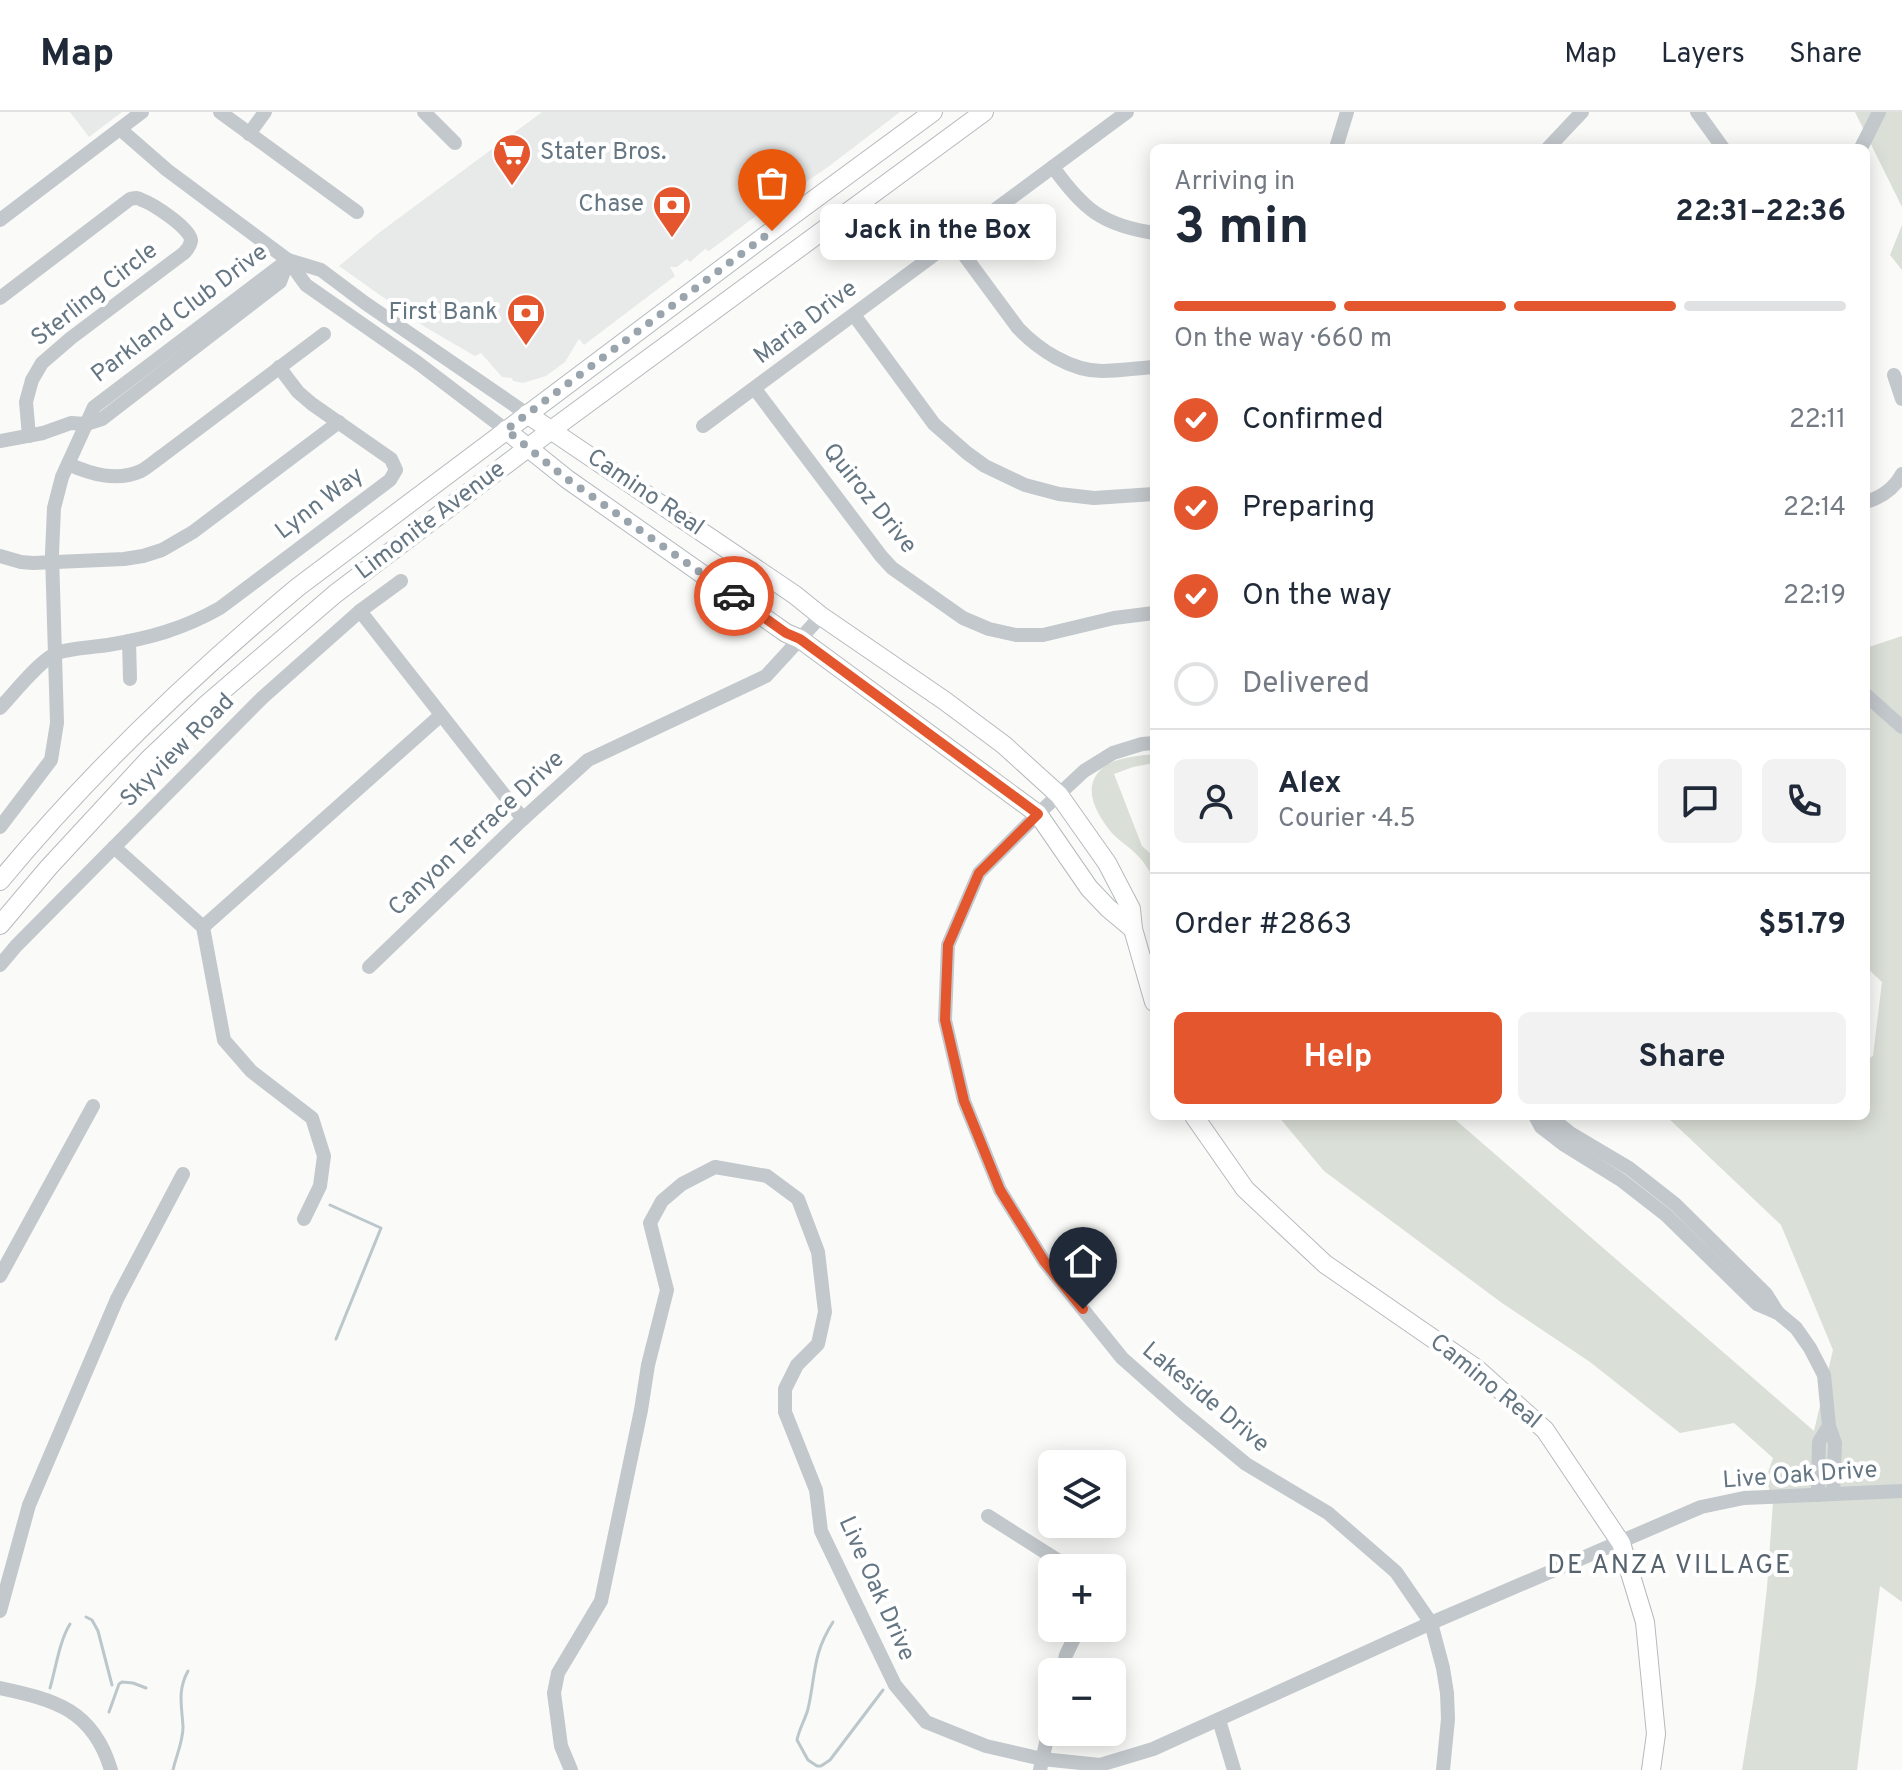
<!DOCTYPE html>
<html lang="en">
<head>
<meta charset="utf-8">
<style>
  :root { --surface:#fff; --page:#f2f2f3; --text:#1f2937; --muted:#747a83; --line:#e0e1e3; --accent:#e4572e }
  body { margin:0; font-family:Overpass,sans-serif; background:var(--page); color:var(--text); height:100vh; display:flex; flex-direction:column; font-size:30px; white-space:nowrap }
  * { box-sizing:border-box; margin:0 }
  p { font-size:26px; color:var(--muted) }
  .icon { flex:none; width:44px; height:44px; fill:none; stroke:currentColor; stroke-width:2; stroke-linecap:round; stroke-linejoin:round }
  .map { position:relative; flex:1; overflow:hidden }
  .panel { position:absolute; left:1150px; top:32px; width:720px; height:976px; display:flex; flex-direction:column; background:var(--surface); border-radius:12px; box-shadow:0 4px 20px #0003 }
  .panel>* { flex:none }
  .buttons { position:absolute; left:1038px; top:1338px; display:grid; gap:16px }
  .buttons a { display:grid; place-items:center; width:88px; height:88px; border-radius:12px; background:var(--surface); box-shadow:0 4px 20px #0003; font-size:40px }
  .pin { position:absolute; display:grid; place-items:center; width:68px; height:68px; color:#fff; margin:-82px -34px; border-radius:50% 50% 50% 0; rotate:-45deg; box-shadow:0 0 8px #0007 }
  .pin .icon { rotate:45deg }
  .courier { position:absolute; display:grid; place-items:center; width:80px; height:80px; margin:-40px; border:6px solid #e4572e; border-radius:50%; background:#fff; color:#222; box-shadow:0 2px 10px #0007 }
  .bubble { position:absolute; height:56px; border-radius:12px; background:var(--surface); box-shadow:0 4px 20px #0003; font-size:26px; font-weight:700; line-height:56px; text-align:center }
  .head em { font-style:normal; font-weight:700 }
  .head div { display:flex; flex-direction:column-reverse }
  .head { display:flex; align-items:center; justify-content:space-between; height:136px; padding:0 24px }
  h1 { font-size:52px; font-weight:700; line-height:60px }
  .bar { display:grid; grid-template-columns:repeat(4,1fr); gap:12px 8px; align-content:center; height:96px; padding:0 24px }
  .bar i { height:10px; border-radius:6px; background:var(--line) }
  .bar .current { background:var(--accent) }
  .bar p { grid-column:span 4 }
  .line { display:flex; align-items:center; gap:20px; padding:0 24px; border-top:2px solid var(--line) }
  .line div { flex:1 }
  .round { display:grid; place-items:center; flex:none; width:84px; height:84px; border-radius:12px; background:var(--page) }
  ol { padding:0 24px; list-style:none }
  li { display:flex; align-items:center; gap:24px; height:88px }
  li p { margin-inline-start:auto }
  li .icon { padding:8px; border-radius:50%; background:var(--accent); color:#fff; stroke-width:4 }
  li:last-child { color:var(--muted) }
  li i { width:44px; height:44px; border:4px solid var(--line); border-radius:50% }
  .primary-button { display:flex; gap:16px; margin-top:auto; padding:16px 24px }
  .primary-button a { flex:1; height:92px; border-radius:12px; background:var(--accent); color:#fff; font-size:32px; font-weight:700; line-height:92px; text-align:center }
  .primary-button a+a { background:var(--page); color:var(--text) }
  header { display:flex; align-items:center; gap:48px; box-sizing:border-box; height:112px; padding:0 40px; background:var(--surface); border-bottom:2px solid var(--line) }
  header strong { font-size:38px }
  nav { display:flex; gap:44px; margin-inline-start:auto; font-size:28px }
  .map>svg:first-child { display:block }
  .built { fill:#e8e9e9 }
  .green { fill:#dadfd7 }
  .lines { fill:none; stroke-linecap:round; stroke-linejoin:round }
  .stream { stroke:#bbc7cb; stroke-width:3 }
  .major-casing { stroke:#b5babe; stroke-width:20 }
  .minor { stroke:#c3c8cc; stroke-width:14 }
  .major { stroke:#fff; stroke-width:18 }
  .done { stroke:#99a4ac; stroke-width:8; stroke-dasharray:0 14.4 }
  .route { stroke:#e4572e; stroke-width:10 }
  .labels { text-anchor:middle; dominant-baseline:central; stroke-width:8; stroke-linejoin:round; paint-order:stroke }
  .poi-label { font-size:24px; fill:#657683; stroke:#fff; text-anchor:end }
  .street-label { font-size:24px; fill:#657683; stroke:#fff }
  .neighbourhood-label { font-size:26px; letter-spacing:2px; fill:#57646e; stroke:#fff }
</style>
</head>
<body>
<header>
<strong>Map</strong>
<nav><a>Map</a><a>Layers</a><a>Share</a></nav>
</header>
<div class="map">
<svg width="1902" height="1658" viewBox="0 0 1902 1658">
  <rect width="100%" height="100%" fill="#fafaf8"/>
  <g class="built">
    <polygon points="70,0 122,0 89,25"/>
    <polygon points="542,0 900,0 828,55 764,98 709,139 705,137 690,150 687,147 677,155 670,155 675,164 584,233 579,227 565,250 546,264 523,271 513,269 512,266 502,265 481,241 475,244 425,215 339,154 380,120"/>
  </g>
  <g class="green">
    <polygon points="1855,0 1902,0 1902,95"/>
    <polygon points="1902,113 1902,158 1890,143"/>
    <polygon points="1902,524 1902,1490 1880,1474 1857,1658 1742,1658 1756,1571 1767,1476 1773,1390 1766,1366 1773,1346 1734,1311 1680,1321 1590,1250 1502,1191 1324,1059 1278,1004 1451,1004 1814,1319 1833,1238 1781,1113 1666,1004 1866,1004 1866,948 1873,944 1882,870 1866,855 1866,536"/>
    <path d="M1154,642V651L1133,655L1114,662L1142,734L1154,745V766C1149,759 1145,751 1139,745C1131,736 1119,729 1111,720C1095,700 1080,673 1105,654C1118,645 1139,644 1154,642Z"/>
  </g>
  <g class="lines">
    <g class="stream">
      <polyline points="330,1093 381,1116 336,1227"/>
      <polyline points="86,1505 92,1508 98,1519 112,1573"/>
      <path d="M833,1510C812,1543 816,1562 808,1597C805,1608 799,1617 797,1628L808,1648L817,1654H821L830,1648L883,1578"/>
      <path d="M50,1576C56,1556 59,1530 70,1512"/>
      <polyline points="109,1600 119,1572 122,1570 133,1571 146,1576"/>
      <path d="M173,1658C176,1644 183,1630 183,1615C182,1594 177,1579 188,1559"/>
    </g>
    <g class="major-casing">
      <g id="major">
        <polyline points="527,302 795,483 821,504 945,589 1004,633 1059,683 1107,751 1131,797 1133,817 1154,890"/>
        <polyline points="506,318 567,367 786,521 800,527 1038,702 1089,776 1108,796 1133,817"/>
        <path d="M0,769C90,660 190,565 298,475L793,103L933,0"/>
        <polyline points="0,813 49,755 149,647 207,592 335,482 550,319 984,0"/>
        <polyline points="1194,1004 1245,1077 1325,1152 1477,1257 1545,1318 1621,1431 1645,1510 1656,1622 1651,1658"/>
      </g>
    </g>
    <g class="minor">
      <polyline points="220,0 357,100"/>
      <polyline points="424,0 455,31"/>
      <polyline points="1697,0 1723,36"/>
      <polyline points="120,17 167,58 288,148 306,173 418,251 506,318"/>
      <polyline points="249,22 265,0"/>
      <polyline points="1336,36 1347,0"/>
      <polyline points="1548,36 1582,0"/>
      <polyline points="1861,36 1879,0"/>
      <path d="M1053,55C1083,97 1102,113 1154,121"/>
      <polyline points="0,108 142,0"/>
      <path d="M953,128L1018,216C1039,238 1071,259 1102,259C1119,259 1137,256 1154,255"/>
      <polyline points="288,148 321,158 365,191 527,302"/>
      <path d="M0,186L130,87C135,86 137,85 142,88C153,92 192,117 191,129C190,134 187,138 184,141L71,226L42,251L32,268L26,290L29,324"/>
      <polyline points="854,203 934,312 967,341 985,354 1025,373 1059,382 1094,386 1154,382"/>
      <polyline points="1894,263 1902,287"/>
      <polyline points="755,277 881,444 892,456 963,506 989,517 1016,523 1043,523 1114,506 1154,501"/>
      <polyline points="703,314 1127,0"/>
      <polyline points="0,329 43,321 71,311 86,312 102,307 280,170 288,148"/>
      <path d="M68,352C91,362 116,370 141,359C148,355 155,349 162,344L324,222"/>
      <path d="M1866,390C1882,385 1894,377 1902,362"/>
      <polyline points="0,444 21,450 33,451 124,447 143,444 162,438 193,420 339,310"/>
      <polyline points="360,499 523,707"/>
      <polyline points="129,529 130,567"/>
      <polyline points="1866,583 1902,615"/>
      <path d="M0,596C15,580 36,553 53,543C62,537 95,535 108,533C150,526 183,517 220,496L390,368L396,358L391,347L312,292L298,280L279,255"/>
      <polyline points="1154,631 1142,632 1113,641 1084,659 1038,702 979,761 948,833 945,908 964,989 1000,1078 1044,1149 1122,1246 1183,1300 1246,1352 1328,1401 1396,1460 1431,1511 1443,1556 1447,1581 1448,1607 1443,1658"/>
      <polyline points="0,715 51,648 57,611 52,442 54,396 62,365 94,295 288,148"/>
      <polyline points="114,735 203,815 224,928 251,959 312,1006 324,1044 320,1074 304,1107"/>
      <polyline points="203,815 441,603"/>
      <polyline points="0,853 16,834 262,586 360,499 401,469"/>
      <polyline points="369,855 523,707 588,648 766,564 821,504"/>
      <polyline points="1535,1004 1541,1015 1563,1032 1621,1068 1666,1103 1757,1192 1778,1201 1796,1216 1810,1236 1824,1263 1829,1314"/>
      <polyline points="1549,1004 1570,1021 1629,1056 1675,1092 1766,1182 1778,1201"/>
      <polyline points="0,1164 93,994"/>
      <polyline points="1818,1383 1819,1330 1829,1314 1835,1331 1833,1382"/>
      <polyline points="988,1404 1070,1456"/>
      <polyline points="0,1499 29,1393 117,1187 183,1062"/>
      <polyline points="1062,1560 1066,1543 1079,1516"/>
      <path d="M0,1576C56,1588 93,1598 111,1658"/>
      <polyline points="1219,1608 1234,1658"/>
      <polyline points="571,1658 561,1634 554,1581 558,1561 601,1489 641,1298 648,1253 667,1178 650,1111 662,1089 682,1072 715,1055 767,1064 798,1087 818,1140 825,1200 818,1232 797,1253 785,1277 785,1300 816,1378 821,1419 895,1573 926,1610 986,1634 1042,1647 1100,1653 1153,1637 1431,1511 1701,1395 1744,1386 1902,1379"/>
      <polyline points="1040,1658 1052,1604"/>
    </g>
    <use href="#major" class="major"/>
  </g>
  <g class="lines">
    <polyline class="done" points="734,484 567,367 506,318 772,119"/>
    <polyline class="route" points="734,484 786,521 800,527 1038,702 979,761 948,833 945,908 964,989 1000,1078 1044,1149 1083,1197"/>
  </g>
  <defs>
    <g id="supermarket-pin" transform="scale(2)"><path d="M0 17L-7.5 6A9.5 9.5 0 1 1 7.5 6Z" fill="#e4572e" stroke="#fff"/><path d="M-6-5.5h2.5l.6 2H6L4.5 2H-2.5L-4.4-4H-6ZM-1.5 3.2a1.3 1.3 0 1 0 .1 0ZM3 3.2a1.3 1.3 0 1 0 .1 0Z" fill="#fff"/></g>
    <g id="bank-pin" transform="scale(2)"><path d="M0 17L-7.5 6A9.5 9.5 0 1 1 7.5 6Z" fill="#e4572e" stroke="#fff"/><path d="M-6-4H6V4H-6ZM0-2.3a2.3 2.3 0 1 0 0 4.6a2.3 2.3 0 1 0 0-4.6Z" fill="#fff"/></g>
  </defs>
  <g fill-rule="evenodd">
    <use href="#supermarket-pin" x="512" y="41"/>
    <use href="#bank-pin" x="672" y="93"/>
    <use href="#bank-pin" x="526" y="201"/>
  </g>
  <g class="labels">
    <g class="poi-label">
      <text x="540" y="41" text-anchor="start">Stater Bros.</text>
      <text x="644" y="93">Chase</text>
      <text x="498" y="201">First Bank</text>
    </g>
    <g class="street-label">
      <text transform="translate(95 183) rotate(-38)">Sterling Circle</text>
      <text transform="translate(180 202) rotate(-37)">Parkland Club Drive</text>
      <text transform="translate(806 211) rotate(-37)">Maria Drive</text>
      <text transform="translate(645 381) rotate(34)">Camino Real</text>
      <text transform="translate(869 387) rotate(51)">Quiroz Drive</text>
      <text transform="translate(320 392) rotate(-37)">Lynn Way</text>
      <text transform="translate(431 409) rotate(-37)">Limonite Avenue</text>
      <text transform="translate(178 639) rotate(-45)">Skyview Road</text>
      <text transform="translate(477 722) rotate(-43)">Canyon Terrace Drive</text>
      <text transform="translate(1485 1270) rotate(39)">Camino Real</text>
      <text transform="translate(1205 1286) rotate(40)">Lakeside Drive</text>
      <text transform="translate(1800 1364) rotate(-4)">Live Oak Drive</text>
      <text transform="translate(876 1477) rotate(66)">Live Oak Drive</text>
    </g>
    <g class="neighbourhood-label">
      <text x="1670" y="1454">DE ANZA VILLAGE</text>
    </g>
  </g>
</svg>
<div class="buttons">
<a><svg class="icon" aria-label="layers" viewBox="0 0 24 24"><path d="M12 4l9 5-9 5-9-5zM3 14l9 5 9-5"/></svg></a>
<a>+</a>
<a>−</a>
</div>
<div class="pin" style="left:772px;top:119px;background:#ea580c"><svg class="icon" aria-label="bag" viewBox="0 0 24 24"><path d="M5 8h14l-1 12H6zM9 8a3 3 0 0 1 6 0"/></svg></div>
<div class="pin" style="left:1083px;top:1197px;background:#1f2937"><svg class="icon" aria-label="home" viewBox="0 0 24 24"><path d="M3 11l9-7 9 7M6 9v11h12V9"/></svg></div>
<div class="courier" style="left:734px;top:484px"><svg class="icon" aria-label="car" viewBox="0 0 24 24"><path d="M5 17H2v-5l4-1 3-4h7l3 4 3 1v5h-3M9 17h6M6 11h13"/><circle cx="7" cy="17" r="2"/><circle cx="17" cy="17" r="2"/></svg></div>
<div class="bubble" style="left:820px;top:92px;width:236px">Jack in the Box</div>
<section class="panel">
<div class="head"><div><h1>3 min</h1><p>Arriving in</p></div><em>22:31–22:36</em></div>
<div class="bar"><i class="current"></i><i class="current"></i><i class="current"></i><i></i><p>On the way · 660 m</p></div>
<ol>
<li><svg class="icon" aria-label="check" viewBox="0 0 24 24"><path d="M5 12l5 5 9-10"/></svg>Confirmed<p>22:11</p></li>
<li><svg class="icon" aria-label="check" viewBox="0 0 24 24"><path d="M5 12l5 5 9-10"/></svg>Preparing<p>22:14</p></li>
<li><svg class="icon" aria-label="check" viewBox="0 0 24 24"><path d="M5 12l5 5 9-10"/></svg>On the way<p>22:19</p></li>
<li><i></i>Delivered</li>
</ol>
<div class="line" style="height:144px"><a class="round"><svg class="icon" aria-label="person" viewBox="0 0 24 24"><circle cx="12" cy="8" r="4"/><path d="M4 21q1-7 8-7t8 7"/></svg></a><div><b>Alex</b><p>Courier · 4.5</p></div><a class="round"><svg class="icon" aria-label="chat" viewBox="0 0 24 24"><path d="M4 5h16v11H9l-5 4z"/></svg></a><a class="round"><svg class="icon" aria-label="phone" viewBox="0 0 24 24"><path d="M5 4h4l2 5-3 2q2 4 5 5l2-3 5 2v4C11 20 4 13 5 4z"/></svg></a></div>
<div class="line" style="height:104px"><div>Order #2863</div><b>$51.79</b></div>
<div class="primary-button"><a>Help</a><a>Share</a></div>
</section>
</div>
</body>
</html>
